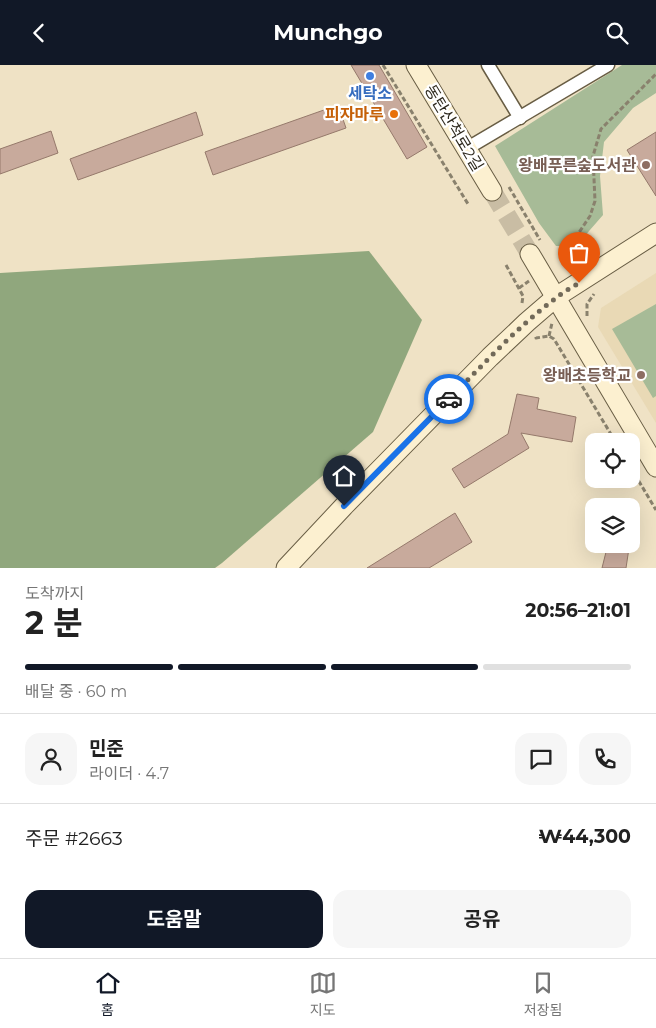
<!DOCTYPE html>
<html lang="ko">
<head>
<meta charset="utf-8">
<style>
  :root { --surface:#fff; --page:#f6f6f6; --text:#222; --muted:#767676; --line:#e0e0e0; --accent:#111827 }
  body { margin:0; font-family:Montserrat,"Noto Sans KR",sans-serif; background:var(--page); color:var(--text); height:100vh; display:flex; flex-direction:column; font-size:19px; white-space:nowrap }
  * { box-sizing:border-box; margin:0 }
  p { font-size:16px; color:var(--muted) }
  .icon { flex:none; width:28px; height:28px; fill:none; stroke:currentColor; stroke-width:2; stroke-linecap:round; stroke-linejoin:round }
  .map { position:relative; height:503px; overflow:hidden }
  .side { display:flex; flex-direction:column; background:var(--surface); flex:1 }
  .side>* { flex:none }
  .fabs { position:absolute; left:585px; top:368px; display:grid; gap:10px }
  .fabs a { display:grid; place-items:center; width:55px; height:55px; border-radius:10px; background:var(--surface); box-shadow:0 5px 20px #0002; font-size:25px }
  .pin { position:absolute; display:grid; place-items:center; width:42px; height:42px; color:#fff; margin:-51px -21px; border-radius:50% 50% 50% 0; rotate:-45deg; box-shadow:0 0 5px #0007 }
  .pin .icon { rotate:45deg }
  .courier { position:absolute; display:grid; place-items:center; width:50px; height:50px; margin:-25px; border:4px solid #1a73e8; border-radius:50%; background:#fff; color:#222; box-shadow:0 1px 6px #0007 }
  .overview em { font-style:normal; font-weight:700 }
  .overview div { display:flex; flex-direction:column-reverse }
  .overview { display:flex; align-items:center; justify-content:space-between; height:85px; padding:0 25px }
  h1 { font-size:32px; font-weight:700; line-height:38px }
  .bar { display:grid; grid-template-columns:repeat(4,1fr); gap:8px 5px; align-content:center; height:60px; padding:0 25px }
  .bar i { height:6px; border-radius:4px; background:var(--line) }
  .bar .active { background:var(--accent) }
  .bar p { grid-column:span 4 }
  .line { display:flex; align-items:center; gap:12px; padding:0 25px; border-top:1px solid var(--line) }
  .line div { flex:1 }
  .round { display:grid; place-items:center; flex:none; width:52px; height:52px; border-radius:15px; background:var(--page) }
  .action { display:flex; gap:10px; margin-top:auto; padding:10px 25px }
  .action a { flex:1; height:58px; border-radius:15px; background:var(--accent); color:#fff; font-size:20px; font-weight:700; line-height:58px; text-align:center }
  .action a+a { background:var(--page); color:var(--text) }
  header { display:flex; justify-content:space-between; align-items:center; height:65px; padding:0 25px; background:var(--accent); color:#fff; font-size:22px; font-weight:700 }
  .tabs { display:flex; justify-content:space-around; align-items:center; height:70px; border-top:1px solid var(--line); background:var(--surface); font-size:14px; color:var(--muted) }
  .tabs a { display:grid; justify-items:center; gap:2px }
  .tabs .active { color:var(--accent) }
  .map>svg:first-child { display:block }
  .built { fill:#e9d9b5 }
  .green { fill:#a7bb97 }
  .forest { fill:#90a77d }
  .building { fill:#c8aa9c; stroke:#95796b }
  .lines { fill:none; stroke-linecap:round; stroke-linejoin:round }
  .secondary-tunnel { stroke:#c9bda4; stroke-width:19; stroke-dasharray:19 9; stroke-linecap:butt }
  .street-casing { stroke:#685d44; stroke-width:15 }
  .secondary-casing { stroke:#685d44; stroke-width:21 }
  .path { stroke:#89816d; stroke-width:3; stroke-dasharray:5 2.5; stroke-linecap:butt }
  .street { stroke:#fff; stroke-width:12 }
  .secondary { stroke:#fcf0d0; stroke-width:19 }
  .done { stroke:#726a59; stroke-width:5; stroke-dasharray:0 9 }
  .route { stroke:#1a73e8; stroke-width:6 }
  .shop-dot { fill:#3f7fe0; stroke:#fff; stroke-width:2 }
  .food-dot { fill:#e8710a; stroke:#fff; stroke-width:2 }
  .education-dot { fill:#8d6e63; stroke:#fff; stroke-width:2 }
  .labels { text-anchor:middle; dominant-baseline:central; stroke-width:4.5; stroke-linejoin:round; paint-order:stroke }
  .shop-label { font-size:16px; font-weight:bold; fill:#366cbe; stroke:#fff }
  .food-label { font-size:16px; font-weight:bold; fill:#c56008; stroke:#fff; text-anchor:end }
  .street-label { font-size:16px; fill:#2f2a1f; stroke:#fff }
  .education-label { font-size:16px; font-weight:bold; fill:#785e54; stroke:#fff; text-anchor:end }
</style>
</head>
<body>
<header><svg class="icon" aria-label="back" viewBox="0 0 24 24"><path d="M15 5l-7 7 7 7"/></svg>Munchgo<svg class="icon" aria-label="search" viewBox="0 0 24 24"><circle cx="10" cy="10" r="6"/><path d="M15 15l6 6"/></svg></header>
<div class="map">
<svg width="656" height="503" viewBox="0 0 656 503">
  <rect width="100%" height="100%" fill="#efe2c5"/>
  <polygon class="built" points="656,208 656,358 598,262 601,243"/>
  <g class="green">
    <polygon points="622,0 656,0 656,28 633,43 604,77 600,111 603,150 576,181 556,181 539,158 495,81"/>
    <polygon points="656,239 656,331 653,333 612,264"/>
  </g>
  <polygon class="forest" points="369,186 422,255 373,367 222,498 215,503 0,503 0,208"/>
  <g class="building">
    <polygon points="351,0 379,0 427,82 407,94"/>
    <polygon points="338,40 346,63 213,110 205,87"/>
    <polygon points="196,47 203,70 78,115 70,94"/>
    <polygon points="51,66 58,88 0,109 0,84"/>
    <polygon points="656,67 656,131 627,85"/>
    <polygon points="517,329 539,333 537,344 576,352 572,377 521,368 529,383 464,423 452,404 508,369"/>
    <polygon points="455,448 472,477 429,503 367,503"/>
    <polygon points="608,479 629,483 626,503 602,503"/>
  </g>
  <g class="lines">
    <polyline class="secondary-tunnel" points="492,126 530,189"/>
    <g class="street-casing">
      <g id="street">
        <polyline points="488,0 520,53"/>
        <polyline points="466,84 608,0"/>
      </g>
    </g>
    <g class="secondary-casing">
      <g id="secondary">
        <polyline points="416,0 492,126"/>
        <polyline points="530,189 656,402"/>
        <polyline points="286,503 344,441 490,292 527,257 556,232 656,168"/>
      </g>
    </g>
    <g class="path">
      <polyline points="383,0 468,139"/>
      <polyline points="509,122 540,175"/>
      <polyline points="565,184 576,172 590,151 595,136 593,91 601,64 656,9"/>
      <polyline points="506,200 523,231 522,238"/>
      <polyline points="519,223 529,216"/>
      <polyline points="587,251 587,239 594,229"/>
      <polyline points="549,271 552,258"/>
      <polyline points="536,272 536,273 549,271 554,274 615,376"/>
      <polyline points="631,403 656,445"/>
    </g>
    <use href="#street" class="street"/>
    <use href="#secondary" class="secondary"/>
  </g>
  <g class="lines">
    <path class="done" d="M449,334C483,300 518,261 556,233C563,227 571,223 579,218"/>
    <polyline class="route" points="344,441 449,334"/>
  </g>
  <circle class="shop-dot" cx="370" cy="11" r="5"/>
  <circle class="food-dot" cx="394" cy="49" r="5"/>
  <g class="education-dot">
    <circle cx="646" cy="100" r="5"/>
    <circle cx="641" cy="310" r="5"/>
  </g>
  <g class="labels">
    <g class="shop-label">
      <text x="370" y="28">세탁소</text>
    </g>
    <g class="food-label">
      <text x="384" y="49">피자마루</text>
    </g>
    <g class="street-label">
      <text transform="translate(454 63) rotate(59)">동탄산척로2길</text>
    </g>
    <g class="education-label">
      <text x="636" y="100">왕배푸른숲도서관</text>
      <text x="631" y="310">왕배초등학교</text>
    </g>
  </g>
</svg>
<div class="fabs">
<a><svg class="icon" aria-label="locate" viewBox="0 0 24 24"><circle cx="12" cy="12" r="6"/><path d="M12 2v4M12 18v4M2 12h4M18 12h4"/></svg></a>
<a><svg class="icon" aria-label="layers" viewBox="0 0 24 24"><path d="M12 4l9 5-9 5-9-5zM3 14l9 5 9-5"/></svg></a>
</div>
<div class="pin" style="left:579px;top:218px;background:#ea580c"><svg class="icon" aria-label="bag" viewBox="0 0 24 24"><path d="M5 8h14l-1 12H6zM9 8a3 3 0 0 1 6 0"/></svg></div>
<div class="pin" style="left:344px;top:441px;background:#1f2937"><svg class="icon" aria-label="home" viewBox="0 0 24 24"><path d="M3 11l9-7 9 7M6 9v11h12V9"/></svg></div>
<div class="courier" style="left:449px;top:334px"><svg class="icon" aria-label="car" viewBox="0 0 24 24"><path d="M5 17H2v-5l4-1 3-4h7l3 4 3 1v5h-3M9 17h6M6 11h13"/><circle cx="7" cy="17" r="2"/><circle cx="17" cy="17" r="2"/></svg></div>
</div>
<section class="side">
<div class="overview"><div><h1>2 분</h1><p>도착까지</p></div><em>20:56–21:01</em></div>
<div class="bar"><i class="active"></i><i class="active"></i><i class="active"></i><i></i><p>배달 중 · 60 m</p></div>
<div class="line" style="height:90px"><a class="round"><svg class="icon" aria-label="person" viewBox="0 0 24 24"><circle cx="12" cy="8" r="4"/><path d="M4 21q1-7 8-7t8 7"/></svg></a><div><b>민준</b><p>라이더 · 4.7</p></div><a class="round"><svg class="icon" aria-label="chat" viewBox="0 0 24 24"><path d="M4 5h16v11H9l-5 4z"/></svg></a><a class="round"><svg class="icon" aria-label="phone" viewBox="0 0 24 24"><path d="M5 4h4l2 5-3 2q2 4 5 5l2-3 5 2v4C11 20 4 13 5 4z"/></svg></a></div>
<div class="line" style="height:65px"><div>주문 #2663</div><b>₩44,300</b></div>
<div class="action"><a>도움말</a><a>공유</a></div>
</section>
<nav class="tabs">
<a class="active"><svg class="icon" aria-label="home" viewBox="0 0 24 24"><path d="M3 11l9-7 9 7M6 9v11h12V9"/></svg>홈</a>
<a><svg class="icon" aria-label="map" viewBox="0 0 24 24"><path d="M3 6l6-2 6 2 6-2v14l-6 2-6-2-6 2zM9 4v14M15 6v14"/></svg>지도</a>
<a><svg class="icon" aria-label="saved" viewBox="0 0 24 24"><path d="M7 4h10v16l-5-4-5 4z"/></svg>저장됨</a>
</nav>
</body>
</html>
